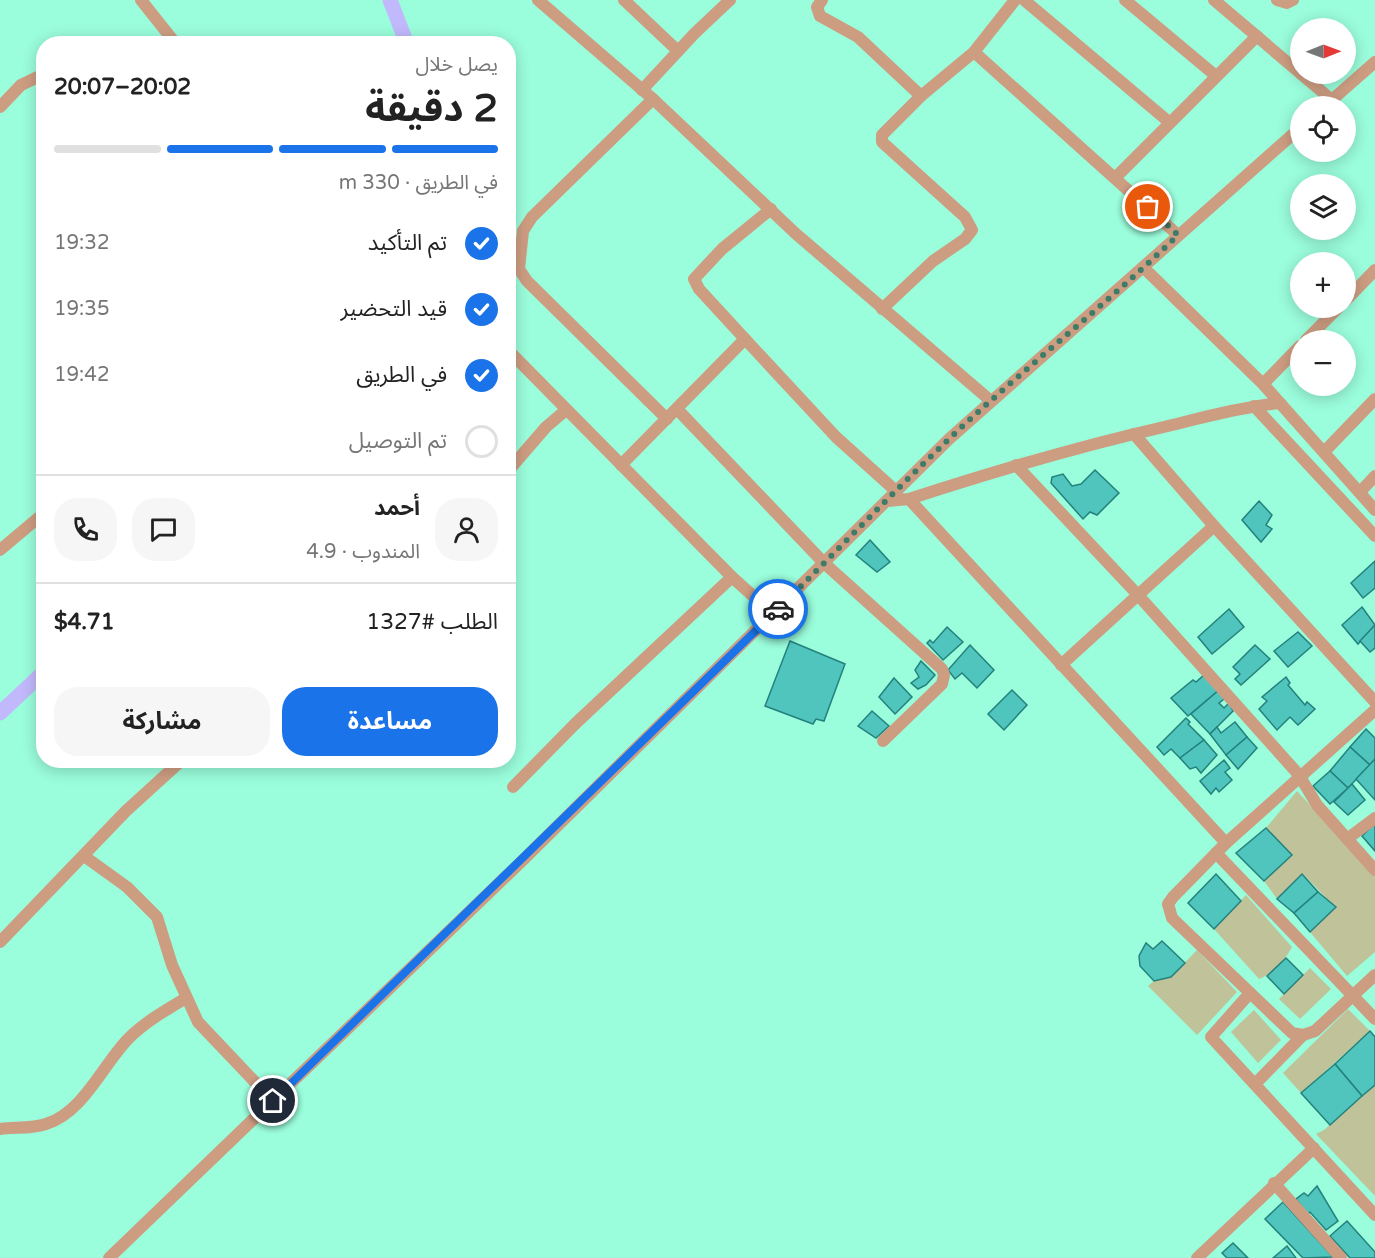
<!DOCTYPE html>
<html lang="ar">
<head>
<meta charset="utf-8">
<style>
  :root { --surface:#fff; --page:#f6f6f6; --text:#222; --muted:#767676; --line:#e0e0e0; --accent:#1a73e8 }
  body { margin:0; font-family:"Varela Round","Noto Sans Arabic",sans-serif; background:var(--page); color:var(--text); direction:rtl; height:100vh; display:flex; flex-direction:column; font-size:22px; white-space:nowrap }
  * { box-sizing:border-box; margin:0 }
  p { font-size:20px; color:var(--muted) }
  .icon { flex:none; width:33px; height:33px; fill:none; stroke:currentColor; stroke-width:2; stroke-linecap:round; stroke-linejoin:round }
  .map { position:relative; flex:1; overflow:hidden; direction:ltr }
  .sheet { position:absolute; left:36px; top:36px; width:480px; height:732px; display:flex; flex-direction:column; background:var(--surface); border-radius:24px; box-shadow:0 3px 15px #0003; direction:rtl }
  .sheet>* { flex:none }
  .needle { width:39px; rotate:89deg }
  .fabs { position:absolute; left:1290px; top:18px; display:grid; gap:12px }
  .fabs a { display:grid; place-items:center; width:66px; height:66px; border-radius:50%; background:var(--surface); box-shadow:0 3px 15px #0003; font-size:30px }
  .pin { position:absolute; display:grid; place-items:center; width:51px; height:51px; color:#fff; margin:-26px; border:3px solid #fff; border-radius:50%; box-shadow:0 2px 6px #0007 }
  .courier { position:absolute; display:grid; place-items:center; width:60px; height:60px; margin:-30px; border:4px solid #1a73e8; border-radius:50%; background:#fff; color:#222; box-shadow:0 2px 8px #0007 }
  .summary em { font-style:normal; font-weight:700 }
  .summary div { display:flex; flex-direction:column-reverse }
  .summary { display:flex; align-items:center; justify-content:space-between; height:102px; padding:0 18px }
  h1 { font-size:39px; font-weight:700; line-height:45px }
  .bar { display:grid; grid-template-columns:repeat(4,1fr); gap:9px 6px; align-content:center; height:72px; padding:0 18px }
  .bar i { height:8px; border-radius:4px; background:var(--line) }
  .bar .current { background:var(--accent) }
  .bar p { grid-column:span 4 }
  .line { display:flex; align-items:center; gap:15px; padding:0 18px; border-top:2px solid var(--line) }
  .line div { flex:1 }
  .round { display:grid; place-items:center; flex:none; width:63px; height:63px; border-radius:24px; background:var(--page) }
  ol { padding:0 18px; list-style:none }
  li { display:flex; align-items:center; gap:18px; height:66px }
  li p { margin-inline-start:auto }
  li .icon { padding:6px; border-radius:50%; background:var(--accent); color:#fff; stroke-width:4 }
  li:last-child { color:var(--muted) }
  li i { width:33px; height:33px; border:3px solid var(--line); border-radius:50% }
  .primary-button { display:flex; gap:12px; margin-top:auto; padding:12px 18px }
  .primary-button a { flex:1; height:69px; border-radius:24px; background:var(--accent); color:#fff; font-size:24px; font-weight:700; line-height:69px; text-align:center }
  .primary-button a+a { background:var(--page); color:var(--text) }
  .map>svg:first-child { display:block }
  .green { fill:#c0c299 }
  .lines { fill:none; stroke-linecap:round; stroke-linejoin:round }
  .canal { stroke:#c2b9fc; stroke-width:15 }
  .building { fill:#4fc5be; stroke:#24817c; stroke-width:1.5 }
  .street { stroke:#cd9d82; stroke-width:12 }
  .done { stroke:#3c7c68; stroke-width:6; stroke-dasharray:0 10.8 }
  .route { stroke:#1a73e8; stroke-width:8 }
</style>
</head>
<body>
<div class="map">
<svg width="1375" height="1258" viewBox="0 0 1375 1258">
  <rect width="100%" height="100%" fill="#9afddb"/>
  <g class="green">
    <polygon points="1297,791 1375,875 1375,952 1347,976 1310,932 1335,907 1303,874 1277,899 1264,881 1292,855 1266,828"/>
    <path d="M1246,895L1292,947C1285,960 1274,973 1259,979L1214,929Z"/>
    <polygon points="1197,950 1237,992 1197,1035 1148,986 1154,981 1171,977"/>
    <polygon points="1310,968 1331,989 1300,1019 1279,999"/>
    <polygon points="1348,1009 1370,1031 1301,1093 1283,1073"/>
    <polygon points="1254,1010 1281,1040 1258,1063 1231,1032"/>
    <polygon points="1375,1085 1375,1196 1316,1134 1324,1130"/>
  </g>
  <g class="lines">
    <g class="canal">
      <polyline points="390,0 407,44"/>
      <polyline points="0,713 44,672"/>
    </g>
  </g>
  <g class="building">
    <polygon points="1095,470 1119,493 1097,515 1090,512 1083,519 1051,483 1052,477 1063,474 1072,486 1081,484"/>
    <polygon points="1259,501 1272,515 1266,525 1272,529 1261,542 1242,520"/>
    <polygon points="870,540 890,562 877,572 856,555"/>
    <polygon points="1375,561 1375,588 1363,598 1351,583"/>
    <polygon points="1362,607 1375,625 1358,644 1342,625"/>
    <polygon points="1229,609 1244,627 1212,654 1198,637"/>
    <polygon points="1375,625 1375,648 1370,652 1360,641"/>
    <polygon points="947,627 963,642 943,660 927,643 930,640 933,643"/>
    <polygon points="1298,632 1312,646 1288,667 1274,651"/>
    <polygon points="790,641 845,664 824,721 816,719 813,724 765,706"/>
    <polygon points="970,645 994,670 977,688 962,673 955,679 948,670"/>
    <polygon points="1255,645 1270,659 1241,685 1235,679 1240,674 1233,667"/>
    <polygon points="921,661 935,675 926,685 918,689 911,683 919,677 915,670"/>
    <polygon points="1205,674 1219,690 1188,716 1171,698 1193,680 1196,682"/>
    <polygon points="1286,677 1290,683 1288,685 1305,705 1307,702 1315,709 1298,725 1290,717 1277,730 1259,709 1267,701 1262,697"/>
    <polygon points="894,678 912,697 895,714 879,697"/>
    <polygon points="1012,690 1027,705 1004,730 988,714"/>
    <polygon points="1219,690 1224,699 1219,703 1224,708 1229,703 1233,711 1210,734 1191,714"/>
    <polygon points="872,711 889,726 876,738 858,726"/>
    <polygon points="1186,718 1190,722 1188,724 1204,740 1180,758 1171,749 1164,755 1157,747"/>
    <polygon points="1235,722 1247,737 1226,755 1210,734 1217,727 1221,733"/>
    <polygon points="1366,729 1375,738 1375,759 1370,765 1350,747"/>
    <polygon points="1247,737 1257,748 1238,769 1226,755"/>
    <polygon points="1204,740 1217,755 1201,773 1196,767 1190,769 1180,758"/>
    <polygon points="1350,747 1370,765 1348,788 1330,771"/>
    <polygon points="1375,759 1375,800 1356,779"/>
    <polygon points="1224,760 1230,768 1225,772 1232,780 1219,792 1216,788 1211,794 1200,781"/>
    <polygon points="1330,771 1348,788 1330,804 1313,786"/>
    <polygon points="1352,784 1365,800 1348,815 1334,802"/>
    <polygon points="1375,823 1375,851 1362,836"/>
    <polygon points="1266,828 1292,855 1264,881 1236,853"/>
    <polygon points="1216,874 1241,901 1214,929 1188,903"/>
    <polygon points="1302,874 1318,892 1294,913 1277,899"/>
    <polygon points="1318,892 1336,907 1310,932 1294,913"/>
    <polygon points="1162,941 1185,963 1171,977 1154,981 1140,966 1139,956 1146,943 1153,949"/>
    <polygon points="1286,958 1303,975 1284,994 1267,976"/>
    <polygon points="1370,1031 1375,1037 1375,1085 1362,1096 1335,1064"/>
    <polygon points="1335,1064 1362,1096 1330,1125 1301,1093"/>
    <polygon points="1317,1186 1338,1221 1326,1230 1310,1212 1307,1215 1296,1199 1304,1193 1308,1196"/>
    <polygon points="1283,1202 1333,1257 1303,1258 1265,1219"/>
    <polygon points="1347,1221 1375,1252 1375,1258 1350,1258 1330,1236"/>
    <polygon points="1233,1243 1248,1258 1227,1258 1222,1253"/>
    <polygon points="1287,1246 1296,1258 1273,1258"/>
  </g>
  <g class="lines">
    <g class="street">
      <polyline points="141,0 176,44"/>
      <polyline points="538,0 653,99"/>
      <polyline points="624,0 678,51"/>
      <polyline points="822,0 817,7 820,16 858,37 921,96 974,52 1178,235"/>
      <polyline points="1024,0 1169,122"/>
      <polyline points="1125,0 1216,76"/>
      <polyline points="1214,0 1300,73"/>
      <polyline points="1277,0 1287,3 1293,0"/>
      <polyline points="974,52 1015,0"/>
      <polyline points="1301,74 1332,100"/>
      <polyline points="642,90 694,34 730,0"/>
      <polyline points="1325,106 1375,62"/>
      <polyline points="0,107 21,85 44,74"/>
      <polyline points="1116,177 1257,36"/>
      <polyline points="1144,268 1263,384 1375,510"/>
      <polyline points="1346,300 1375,270"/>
      <polyline points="882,309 933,261 965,239 972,230 965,217 882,142 882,135 921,96"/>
      <polyline points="745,339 699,289 694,279 722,249 771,209"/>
      <polyline points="1306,340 1338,308"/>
      <polyline points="508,350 732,577 773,614"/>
      <polyline points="1263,384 1300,346"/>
      <polyline points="1254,406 1375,536"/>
      <polyline points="677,409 824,563 942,669 944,675 942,684 883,741"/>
      <polyline points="667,419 527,281 519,269 523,231 532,217 653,99 795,233 991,401"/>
      <polyline points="1134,434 1214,526 1375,702"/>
      <polyline points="1324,452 1375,399"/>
      <polyline points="621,465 745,339 836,437 897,492"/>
      <polyline points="1016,465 1138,595 1299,775 1317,805 1375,870"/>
      <polyline points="508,471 546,427 566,410"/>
      <polyline points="1360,492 1375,476"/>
      <path d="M909,499C995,471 1080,446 1168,426C1205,417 1242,407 1280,403"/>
      <polyline points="888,501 909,499 1226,843 1375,710"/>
      <polyline points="0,550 44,513"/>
      <polyline points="1061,665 1214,526"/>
      <polyline points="513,787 576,723 732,577"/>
      <polyline points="1347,839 1375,818"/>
      <polyline points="1226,843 1173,897 1168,904 1172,918 1292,1033 1303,1035 1315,1031 1375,975"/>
      <polyline points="1216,853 1375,1019"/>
      <polyline points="84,856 127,887 157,917 172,965 198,1022 273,1101"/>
      <polyline points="0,942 126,811 182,760"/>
      <polyline points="1250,993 1211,1037 1375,1215"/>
      <polyline points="1256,1083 1303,1035"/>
      <path d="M0,1129C14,1127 32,1129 46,1124C84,1112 103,1064 129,1038C145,1022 166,1010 186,998"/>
      <polyline points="1274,1183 1341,1258"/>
      <polyline points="109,1258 522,861 949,439 1300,128"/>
      <polyline points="1197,1258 1314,1148"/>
    </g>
  </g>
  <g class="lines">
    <path class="done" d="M778,609C835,553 891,494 950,438C1024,368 1105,306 1178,235L1148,207"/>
    <polyline class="route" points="273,1101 778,609"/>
  </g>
</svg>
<div class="fabs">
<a><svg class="needle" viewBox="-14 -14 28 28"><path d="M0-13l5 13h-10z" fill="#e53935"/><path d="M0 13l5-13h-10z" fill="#767676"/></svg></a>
<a><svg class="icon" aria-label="locate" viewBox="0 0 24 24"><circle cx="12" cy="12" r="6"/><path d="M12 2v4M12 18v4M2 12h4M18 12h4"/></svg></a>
<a><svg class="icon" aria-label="layers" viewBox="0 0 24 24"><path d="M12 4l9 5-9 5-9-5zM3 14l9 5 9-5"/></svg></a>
<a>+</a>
<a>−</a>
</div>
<div class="pin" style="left:1148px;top:207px;background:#ea580c"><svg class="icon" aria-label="bag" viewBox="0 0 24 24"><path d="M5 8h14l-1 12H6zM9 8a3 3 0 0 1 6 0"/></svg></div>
<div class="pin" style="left:273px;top:1101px;background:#1f2937"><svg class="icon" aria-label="home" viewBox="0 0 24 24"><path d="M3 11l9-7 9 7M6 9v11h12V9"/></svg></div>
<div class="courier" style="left:778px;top:609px"><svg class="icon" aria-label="car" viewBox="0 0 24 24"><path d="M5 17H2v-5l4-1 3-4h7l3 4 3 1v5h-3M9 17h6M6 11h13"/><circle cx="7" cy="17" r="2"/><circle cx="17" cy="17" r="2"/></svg></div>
<section class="sheet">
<div class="summary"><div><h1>2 دقيقة</h1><p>يصل خلال</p></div><em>20:02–20:07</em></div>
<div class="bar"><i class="current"></i><i class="current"></i><i class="current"></i><i></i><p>في الطريق · 330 m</p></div>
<ol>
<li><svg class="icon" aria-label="check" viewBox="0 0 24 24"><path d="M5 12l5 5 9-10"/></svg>تم التأكيد<p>19:32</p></li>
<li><svg class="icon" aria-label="check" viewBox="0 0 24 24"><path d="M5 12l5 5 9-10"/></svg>قيد التحضير<p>19:35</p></li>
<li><svg class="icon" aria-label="check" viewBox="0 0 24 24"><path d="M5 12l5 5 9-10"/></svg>في الطريق<p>19:42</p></li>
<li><i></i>تم التوصيل</li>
</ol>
<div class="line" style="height:108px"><a class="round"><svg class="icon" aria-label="person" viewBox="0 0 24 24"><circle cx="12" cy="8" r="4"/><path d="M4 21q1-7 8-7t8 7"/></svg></a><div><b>أحمد</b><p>المندوب · 4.9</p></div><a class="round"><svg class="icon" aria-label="chat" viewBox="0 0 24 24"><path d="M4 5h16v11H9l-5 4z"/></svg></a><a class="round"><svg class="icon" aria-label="phone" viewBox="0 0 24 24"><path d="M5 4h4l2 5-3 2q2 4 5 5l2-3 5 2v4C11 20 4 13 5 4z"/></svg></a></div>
<div class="line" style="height:78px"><div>الطلب #1327</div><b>$4.71</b></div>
<div class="primary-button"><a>مساعدة</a><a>مشاركة</a></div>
</section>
</div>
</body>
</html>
